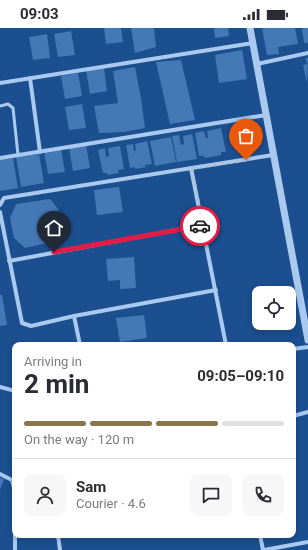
<!DOCTYPE html>
<html lang="en">
<head>
<meta charset="utf-8">
<style>
  :root { --surface:#fff; --page:#f7f7f7; --text:#2b2b33; --muted:#7c7c81; --line:#e1e1e2; --accent:#8a764a }
  body { margin:0; font-family:Roboto,sans-serif; background:var(--page); color:var(--text); height:100vh; display:flex; flex-direction:column; font-size:15px; white-space:nowrap }
  * { box-sizing:border-box; margin:0 }
  p { font-size:13px; color:var(--muted) }
  .icon { flex:none; width:22px; height:22px; fill:none; stroke:currentColor; stroke-width:2; stroke-linecap:round; stroke-linejoin:round }
  .map { position:relative; flex:1; overflow:hidden }
  .sheet { position:absolute; left:12px; top:314px; width:284px; height:196px; display:flex; flex-direction:column; background:var(--surface); border-radius:8px; box-shadow:0 2px 6px #0003 }
  .sheet>* { flex:none }
  .tools { position:absolute; left:252px; top:258px; display:grid; gap:8px }
  .tools a { display:grid; place-items:center; width:44px; height:44px; border-radius:8px; background:var(--surface); box-shadow:0 2px 6px #0003; font-size:20px }
  .pin { position:absolute; display:grid; place-items:center; width:34px; height:34px; color:#fff; margin:-41px -17px; border-radius:50% 50% 50% 0; rotate:-45deg; box-shadow:0 0 4px #0007 }
  .pin .icon { rotate:45deg }
  .courier { position:absolute; display:grid; place-items:center; width:40px; height:40px; margin:-20px; border:3px solid #e11d48; border-radius:50%; background:#fff; color:#222; box-shadow:0 1px 5px #0007 }
  .head em { font-style:normal; font-weight:700 }
  .head div { display:flex; flex-direction:column-reverse }
  .head { display:flex; align-items:center; justify-content:space-between; height:68px; padding:0 12px }
  h1 { font-size:26px; font-weight:700; line-height:30px }
  .bar { display:grid; grid-template-columns:repeat(4,1fr); gap:6px 4px; align-content:center; height:48px; padding:0 12px }
  .bar i { height:5px; border-radius:3px; background:var(--line) }
  .bar .current { background:var(--accent) }
  .bar p { grid-column:span 4 }
  .line { display:flex; align-items:center; gap:10px; padding:0 12px; border-top:1px solid var(--line) }
  .line div { flex:1 }
  .round { display:grid; place-items:center; flex:none; width:42px; height:42px; border-radius:8px; background:var(--page) }
  .status { display:flex; justify-content:space-between; align-items:center; height:28px; padding:0 20px; background:var(--surface); direction:ltr }
  .status svg { height:11px; fill:currentColor }
  .map>svg:first-child { display:block }
  .building { fill:#4478b7 }
  .lines { fill:none; stroke-linecap:round; stroke-linejoin:round }
  .service { stroke:#a9c9ee; stroke-width:3 }
  .minor { stroke:#a9c9ee; stroke-width:4 }
  .tertiary { stroke:#a9c9ee; stroke-width:7 }
  .done { stroke:#afc1d8; stroke-width:4; stroke-dasharray:0 7.2 }
  .route { stroke:#e11d48; stroke-width:5 }
</style>
</head>
<body>
<div class="status"><b>09:03</b><svg viewBox="0 0 49 12"><path d="M0 12V9h3v3zM5 12V6h3v6zM10 12V3h3v9zM15 12V0h3v12zM26 1h20v11H26zM47 4h2v5h-2z"/></svg></div>
<div class="map">
<svg width="308" height="522" viewBox="0 0 308 522">
  <rect width="100%" height="100%" fill="#1b4f8f"/>
  <g class="building">
    <polygon points="104,0 121,0 123,14 106,16"/>
    <polygon points="131,0 154,0 156,19 135,25"/>
    <polygon points="214,0 228,0 229,8 215,10"/>
    <polygon points="262,0 295,0 298,16 278,19 279,26 267,27"/>
    <polygon points="304,0 308,0 308,15 304,15 302,1"/>
    <polygon points="71,3 75,27 58,29 54,6"/>
    <polygon points="47,6 50,30 33,32 29,9"/>
    <polygon points="242,22 247,51 219,55 215,27"/>
    <polygon points="305,30 308,30 307,55 303,37 307,36"/>
    <polygon points="181,32 195,92 170,96 156,34"/>
    <polygon points="135,39 141,70 145,100 124,104 99,105 94,78 118,75 113,43"/>
    <polygon points="104,40 107,63 90,66 86,42"/>
    <polygon points="78,45 82,68 65,71 61,48"/>
    <polygon points="82,76 86,100 69,102 65,79"/>
    <polygon points="221,100 226,124 221,124 221,127 205,130 204,128 199,128 195,105 204,103 206,110 208,110 207,103"/>
    <polygon points="192,106 197,131 177,134 172,108 179,107 181,117 184,116 183,108"/>
    <polygon points="171,109 176,134 155,138 150,113"/>
    <polygon points="147,113 152,136 145,137 146,139 135,141 135,139 130,140 126,117 133,116 134,123 136,122 135,116"/>
    <polygon points="86,117 90,140 73,143 69,120"/>
    <polygon points="120,118 124,141 118,142 119,145 107,147 107,145 103,145 98,122 105,120 106,129 109,128 108,120"/>
    <polygon points="61,121 65,144 48,146 44,123"/>
    <polygon points="39,126 44,155 21,159 16,129"/>
    <polygon points="13,130 18,160 0,163 0,132"/>
    <polygon points="119,159 123,184 97,187 94,162"/>
    <polygon points="50,171 58,181 63,198 56,213 25,220 14,210 10,190 16,176"/>
    <polygon points="134,229 136,260 120,261 120,252 108,253 106,231"/>
    <polygon points="0,267 2,267 7,297 0,298"/>
    <polygon points="144,287 147,310 120,314 116,290"/>
    <polygon points="0,450 4,451 0,462"/>
  </g>
  <g class="lines">
    <polyline class="service" points="0,78 8,76 13,80 18,127"/>
    <g class="minor">
      <polyline points="257,36 308,25"/>
      <polyline points="30,50 40,124"/>
      <polyline points="0,55 253,15"/>
      <polyline points="0,130 266,87"/>
      <polyline points="191,140 226,317"/>
      <polyline points="0,177 4,170 273,127"/>
      <polyline points="0,184 22,295 31,298 74,288 80,317"/>
      <polyline points="9,233 203,197"/>
      <polyline points="74,288 216,262"/>
      <polyline points="293,321 308,319"/>
      <polyline points="0,359 15,363"/>
      <polyline points="293,388 308,384"/>
      <polyline points="0,446 12,452 15,463"/>
      <polyline points="58,507 60,522"/>
      <polyline points="260,507 263,522"/>
      <polyline points="15,522 15,504"/>
      <polyline points="264,522 308,514"/>
    </g>
    <polyline class="tertiary" points="250,0 308,312"/>
  </g>
  <g class="lines">
    <polyline class="done" points="200,198 203,197 191,140 246,132"/>
    <polyline class="route" points="54,224 200,198"/>
  </g>
</svg>
<div class="tools">
<a><svg class="icon" aria-label="locate" viewBox="0 0 24 24"><circle cx="12" cy="12" r="6"/><path d="M12 2v4M12 18v4M2 12h4M18 12h4"/></svg></a>
</div>
<div class="pin" style="left:246px;top:132px;background:#ea580c"><svg class="icon" aria-label="bag" viewBox="0 0 24 24"><path d="M5 8h14l-1 12H6zM9 8a3 3 0 0 1 6 0"/></svg></div>
<div class="pin" style="left:54px;top:224px;background:#1f2937"><svg class="icon" aria-label="home" viewBox="0 0 24 24"><path d="M3 11l9-7 9 7M6 9v11h12V9"/></svg></div>
<div class="courier" style="left:200px;top:198px"><svg class="icon" aria-label="car" viewBox="0 0 24 24"><path d="M5 17H2v-5l4-1 3-4h7l3 4 3 1v5h-3M9 17h6M6 11h13"/><circle cx="7" cy="17" r="2"/><circle cx="17" cy="17" r="2"/></svg></div>
<section class="sheet">
<div class="head"><div><h1>2 min</h1><p>Arriving in</p></div><em>09:05–09:10</em></div>
<div class="bar"><i class="current"></i><i class="current"></i><i class="current"></i><i></i><p>On the way · 120 m</p></div>
<div class="line" style="height:72px"><a class="round"><svg class="icon" aria-label="person" viewBox="0 0 24 24"><circle cx="12" cy="8" r="4"/><path d="M4 21q1-7 8-7t8 7"/></svg></a><div><b>Sam</b><p>Courier · 4.6</p></div><a class="round"><svg class="icon" aria-label="chat" viewBox="0 0 24 24"><path d="M4 5h16v11H9l-5 4z"/></svg></a><a class="round"><svg class="icon" aria-label="phone" viewBox="0 0 24 24"><path d="M5 4h4l2 5-3 2q2 4 5 5l2-3 5 2v4C11 20 4 13 5 4z"/></svg></a></div>
</section>
</div>
</body>
</html>
